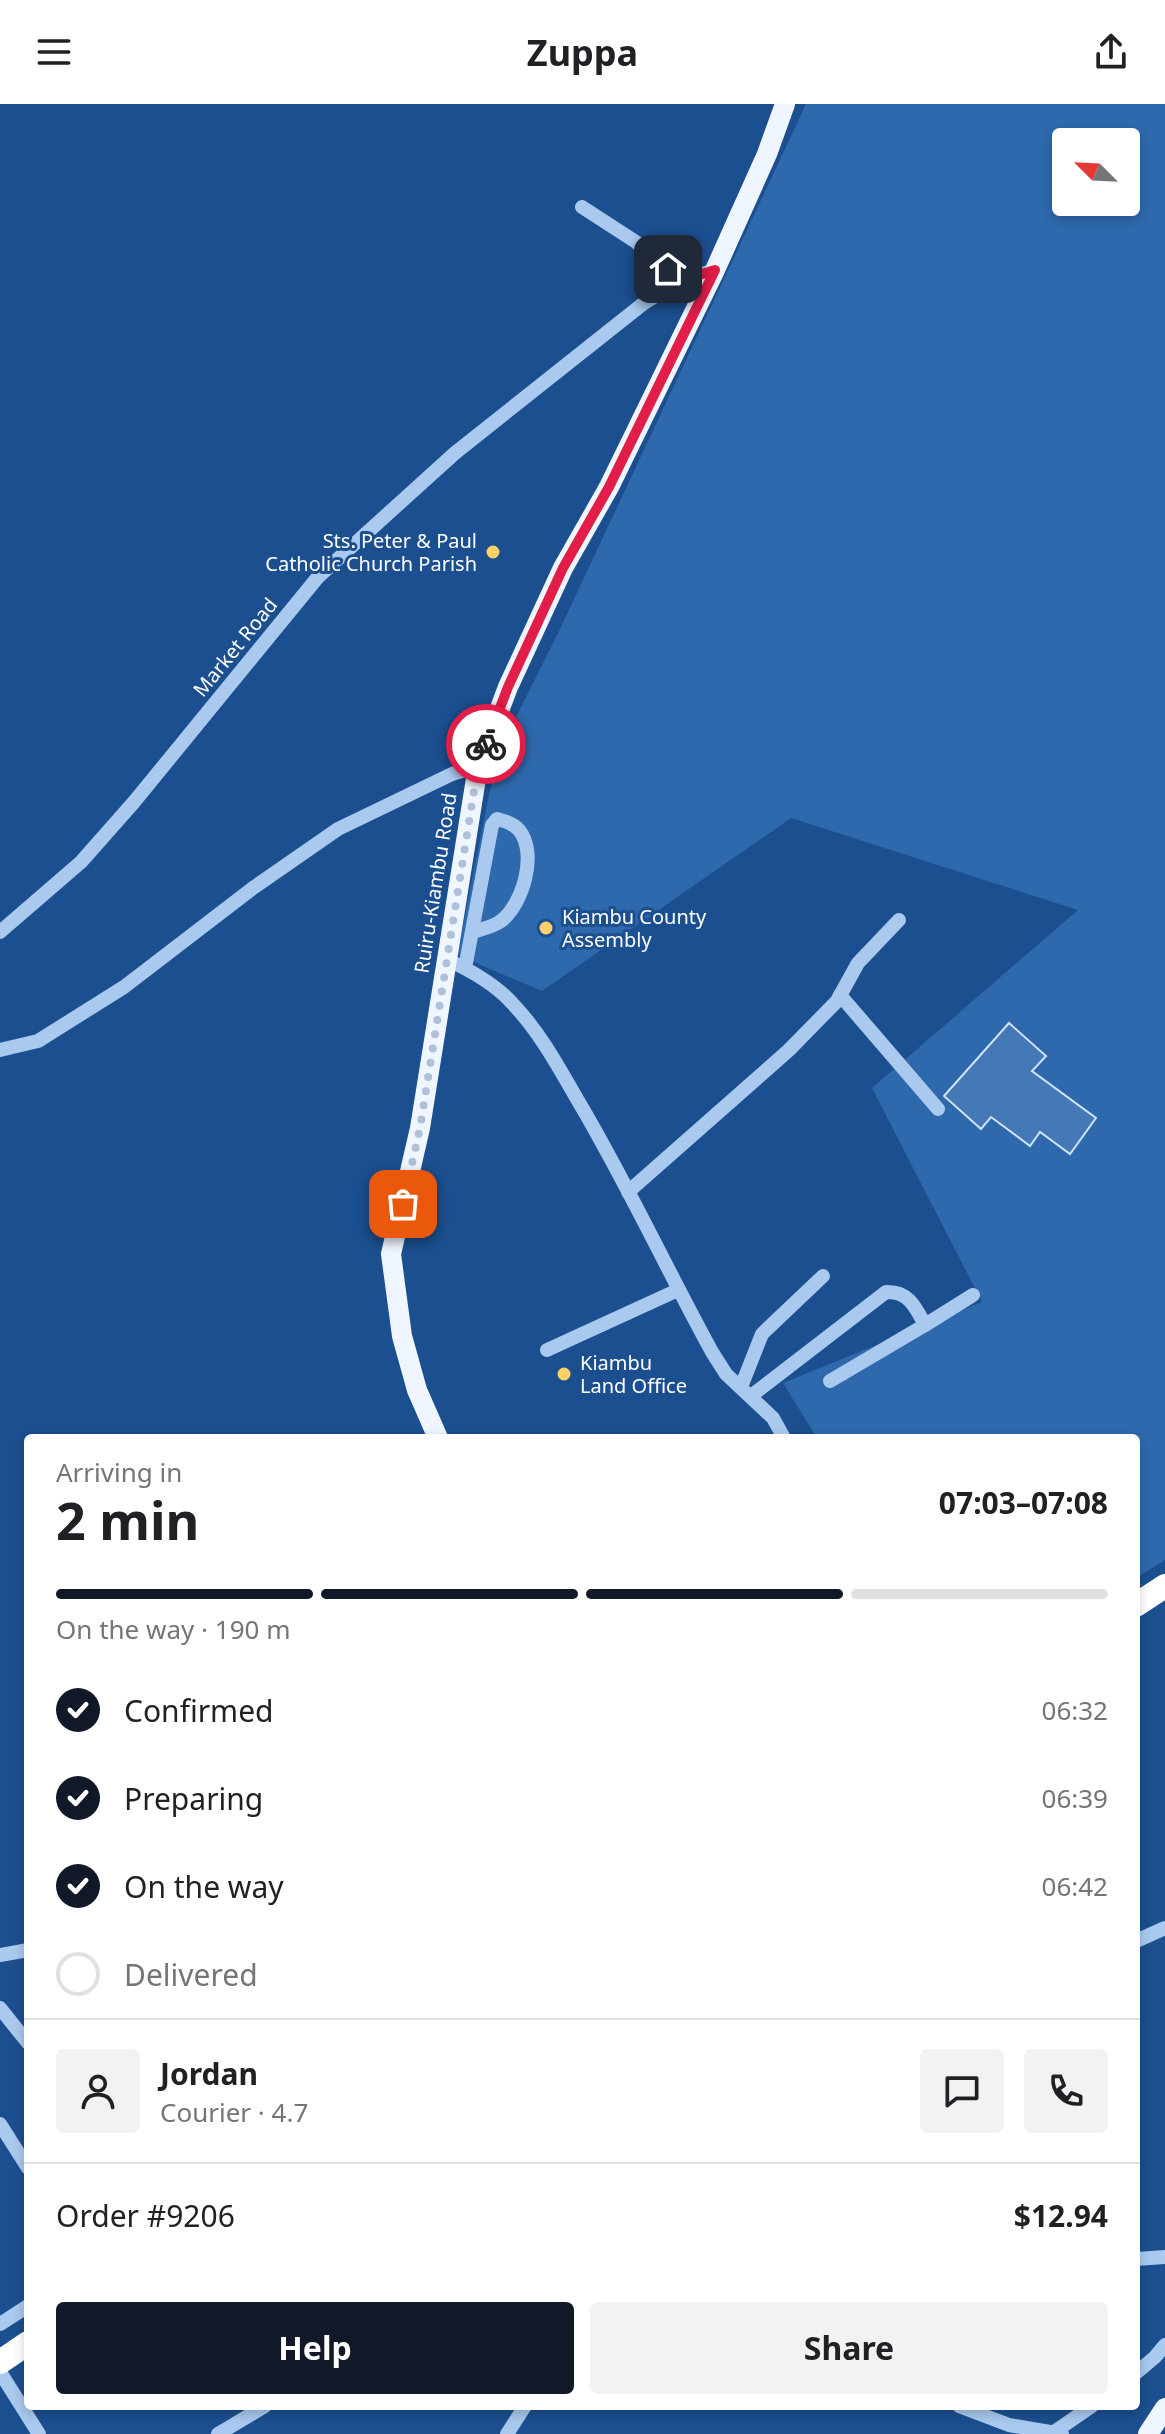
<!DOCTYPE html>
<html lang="en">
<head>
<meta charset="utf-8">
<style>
  :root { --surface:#fff; --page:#f2f2f2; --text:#202124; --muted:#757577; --line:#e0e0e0; --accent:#111827 }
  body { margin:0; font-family:"Noto Sans",sans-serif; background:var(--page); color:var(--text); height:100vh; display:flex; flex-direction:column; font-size:30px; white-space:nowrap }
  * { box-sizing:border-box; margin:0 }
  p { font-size:26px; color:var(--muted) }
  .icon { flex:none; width:44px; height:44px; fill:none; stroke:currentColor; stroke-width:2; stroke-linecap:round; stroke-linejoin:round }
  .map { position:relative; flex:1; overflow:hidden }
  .panel { position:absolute; left:24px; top:1330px; width:1116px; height:976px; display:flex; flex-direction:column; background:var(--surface); border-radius:8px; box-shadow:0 4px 12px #0003 }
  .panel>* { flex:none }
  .needle { width:52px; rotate:294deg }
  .controls { position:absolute; left:1052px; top:24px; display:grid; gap:16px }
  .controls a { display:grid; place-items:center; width:88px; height:88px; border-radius:8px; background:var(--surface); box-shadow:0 4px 12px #0003; font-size:40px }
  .pin { position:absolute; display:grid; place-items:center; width:68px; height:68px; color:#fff; margin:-34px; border-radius:16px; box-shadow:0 4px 12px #0006 }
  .courier { position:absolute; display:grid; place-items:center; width:80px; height:80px; margin:-40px; border:6px solid #e11d48; border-radius:50%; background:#fff; color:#222; box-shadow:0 2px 10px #0007 }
  .summary em { font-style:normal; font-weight:700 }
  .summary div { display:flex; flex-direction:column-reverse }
  .summary { display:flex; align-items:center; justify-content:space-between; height:136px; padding:0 32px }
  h1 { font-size:52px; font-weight:700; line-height:60px }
  .bar { display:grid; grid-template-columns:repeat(4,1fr); gap:12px 8px; align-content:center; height:96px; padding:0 32px }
  .bar i { height:10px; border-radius:6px; background:var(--line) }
  .bar .current { background:var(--accent) }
  .bar p { grid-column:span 4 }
  .line { display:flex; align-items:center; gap:20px; padding:0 32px; border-top:2px solid var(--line) }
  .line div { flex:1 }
  .round { display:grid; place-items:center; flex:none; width:84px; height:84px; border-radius:8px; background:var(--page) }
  ol { padding:0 32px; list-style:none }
  li { display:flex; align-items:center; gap:24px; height:88px }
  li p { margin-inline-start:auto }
  li .icon { padding:8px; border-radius:50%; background:var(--accent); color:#fff; stroke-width:4 }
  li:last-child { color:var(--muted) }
  li i { width:44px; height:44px; border:4px solid var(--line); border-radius:50% }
  .primary-button { display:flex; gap:16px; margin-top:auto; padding:16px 32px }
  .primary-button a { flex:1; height:92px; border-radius:8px; background:var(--accent); color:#fff; font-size:32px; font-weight:700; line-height:92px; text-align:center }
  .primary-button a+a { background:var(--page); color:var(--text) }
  header { display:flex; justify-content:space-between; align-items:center; height:104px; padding:0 32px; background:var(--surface); font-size:36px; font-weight:700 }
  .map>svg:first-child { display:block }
  .green { fill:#2e69ad; fill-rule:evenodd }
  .building { fill:#4478b7; stroke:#cfe3fa; stroke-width:2 }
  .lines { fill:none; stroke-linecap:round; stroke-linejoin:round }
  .minor { stroke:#a9c9ee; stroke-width:14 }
  .major { stroke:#f0f6ff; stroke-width:20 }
  .highway { stroke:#fff; stroke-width:24 }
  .done { stroke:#afc1d8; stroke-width:8; stroke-dasharray:0 14.4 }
  .route { stroke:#e11d48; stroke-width:10 }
  .poi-dot { fill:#ffd166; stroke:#1b4f8f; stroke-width:3 }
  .labels { text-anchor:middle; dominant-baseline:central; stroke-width:6; stroke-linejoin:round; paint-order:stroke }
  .poi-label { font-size:20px; fill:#fff; stroke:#1b4f8f; text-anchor:start }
  .street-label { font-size:20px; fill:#fff; stroke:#1b4f8f }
</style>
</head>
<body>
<header><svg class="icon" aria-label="menu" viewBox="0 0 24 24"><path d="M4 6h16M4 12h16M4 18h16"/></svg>Zuppa<svg class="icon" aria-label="share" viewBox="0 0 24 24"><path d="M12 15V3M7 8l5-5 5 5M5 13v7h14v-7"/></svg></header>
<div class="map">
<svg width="1165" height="2330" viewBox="0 0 1165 2330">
  <rect width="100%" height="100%" fill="#1b4f8f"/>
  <path class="green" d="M806,0H1165V1456L1136,1474V1334H817L783,1279L982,1198L872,984L1078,806L791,714L542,887L457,851L497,651L560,525ZM1066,38H1126V98H1066Z"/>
  <polygon class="building" points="1009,919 1046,952 1032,967 1096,1014 1070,1050 1040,1028 1030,1042 991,1013 981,1025 944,992"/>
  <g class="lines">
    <g class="minor">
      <polyline points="582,103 636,138 680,177"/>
      <polyline points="0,828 81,758 134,698 318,473 455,349 644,199 680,177 715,166"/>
      <path d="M446,855C470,866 494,879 512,899C539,927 558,962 577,995C626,1077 666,1164 712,1248L726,1270L773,1314L784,1334"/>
      <path d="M465,864L492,721L497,715C505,717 514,720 519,726C538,749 523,800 501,817C493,823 482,825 472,828"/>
      <polyline points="840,891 938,1005"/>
      <polyline points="0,946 38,937 124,883 253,784 338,725 452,670 478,662"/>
      <polyline points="628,1088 789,946 837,897 858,859 899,816"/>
      <polyline points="547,1246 678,1186"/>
      <polyline points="830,1277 925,1221"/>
      <polyline points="741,1283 762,1230 823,1172"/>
      <path d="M751,1292L886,1188C909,1187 916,1204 925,1221L973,1191"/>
      <polyline points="1136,1837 1165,1824"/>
      <polyline points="0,1851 28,1846"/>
      <polyline points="0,1904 28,1939"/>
      <polyline points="0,2020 28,2064"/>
      <polyline points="1136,2155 1165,2153"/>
      <polyline points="0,2220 28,2202"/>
      <polyline points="0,2268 39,2330"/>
      <polyline points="1136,2269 1155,2253 1165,2241"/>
      <polyline points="959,2302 1009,2321 1062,2330"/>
      <polyline points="1054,2328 1092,2302"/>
      <polyline points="218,2330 265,2302"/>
      <polyline points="507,2330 525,2302"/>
    </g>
    <g class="major">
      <polyline points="438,1334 417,1286 402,1232 391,1150 420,1024 478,662 508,583 563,464 609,383 715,166 767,50 785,0"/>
      <polyline points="1148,2330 1165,2304"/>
    </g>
    <g class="highway">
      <polyline points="1136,1501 1165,1482"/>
      <polyline points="0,2258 28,2239"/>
    </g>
  </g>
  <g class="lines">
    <polyline class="done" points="403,1100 420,1024 478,662 486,640"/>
    <polyline class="route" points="486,640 508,583 563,464 609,383 715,166 680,177 668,165"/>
  </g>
  <g class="poi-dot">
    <circle cx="493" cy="448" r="8"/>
    <circle cx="546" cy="824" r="8"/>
    <circle cx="564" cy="1270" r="8"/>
  </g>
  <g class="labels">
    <g class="poi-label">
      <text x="477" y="436" text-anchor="end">Sts. Peter &amp; Paul<tspan x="477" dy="23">Catholic Church Parish</tspan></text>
      <text x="562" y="812">Kiambu County<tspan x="562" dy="23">Assembly</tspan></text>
      <text x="580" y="1258">Kiambu<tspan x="580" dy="23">Land Office</tspan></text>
    </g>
    <g class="street-label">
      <text transform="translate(235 543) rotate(-51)">Market Road</text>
      <text transform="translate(435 779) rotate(-81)">Ruiru-Kiambu Road</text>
    </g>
  </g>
</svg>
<div class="controls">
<a><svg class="needle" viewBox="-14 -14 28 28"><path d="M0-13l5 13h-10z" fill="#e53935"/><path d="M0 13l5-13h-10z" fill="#757577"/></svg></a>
</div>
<div class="pin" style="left:403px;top:1100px;background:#ea580c"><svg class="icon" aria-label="bag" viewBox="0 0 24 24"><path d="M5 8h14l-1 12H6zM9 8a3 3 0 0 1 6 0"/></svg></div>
<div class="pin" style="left:668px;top:165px;background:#1f2937"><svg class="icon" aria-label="home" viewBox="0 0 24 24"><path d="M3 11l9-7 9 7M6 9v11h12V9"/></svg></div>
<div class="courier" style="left:486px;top:640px"><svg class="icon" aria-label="bike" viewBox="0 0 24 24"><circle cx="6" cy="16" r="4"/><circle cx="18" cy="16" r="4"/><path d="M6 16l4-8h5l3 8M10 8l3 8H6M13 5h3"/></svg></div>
<section class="panel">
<div class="summary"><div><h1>2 min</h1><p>Arriving in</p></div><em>07:03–07:08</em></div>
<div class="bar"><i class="current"></i><i class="current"></i><i class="current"></i><i></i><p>On the way · 190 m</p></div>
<ol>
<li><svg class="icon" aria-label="check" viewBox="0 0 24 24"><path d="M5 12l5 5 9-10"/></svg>Confirmed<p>06:32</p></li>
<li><svg class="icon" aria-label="check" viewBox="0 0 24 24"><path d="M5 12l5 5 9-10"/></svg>Preparing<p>06:39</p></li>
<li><svg class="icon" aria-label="check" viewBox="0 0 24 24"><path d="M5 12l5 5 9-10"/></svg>On the way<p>06:42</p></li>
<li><i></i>Delivered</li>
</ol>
<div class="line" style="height:144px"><a class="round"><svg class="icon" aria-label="person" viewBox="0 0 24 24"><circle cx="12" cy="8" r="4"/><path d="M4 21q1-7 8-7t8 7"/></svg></a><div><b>Jordan</b><p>Courier · 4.7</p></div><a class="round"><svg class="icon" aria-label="chat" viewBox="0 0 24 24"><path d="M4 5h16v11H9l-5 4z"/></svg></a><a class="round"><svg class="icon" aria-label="phone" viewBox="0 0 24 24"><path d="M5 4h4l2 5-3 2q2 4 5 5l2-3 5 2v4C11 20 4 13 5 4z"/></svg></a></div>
<div class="line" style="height:104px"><div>Order #9206</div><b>$12.94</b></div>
<div class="primary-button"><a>Help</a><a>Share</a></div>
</section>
</div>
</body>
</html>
